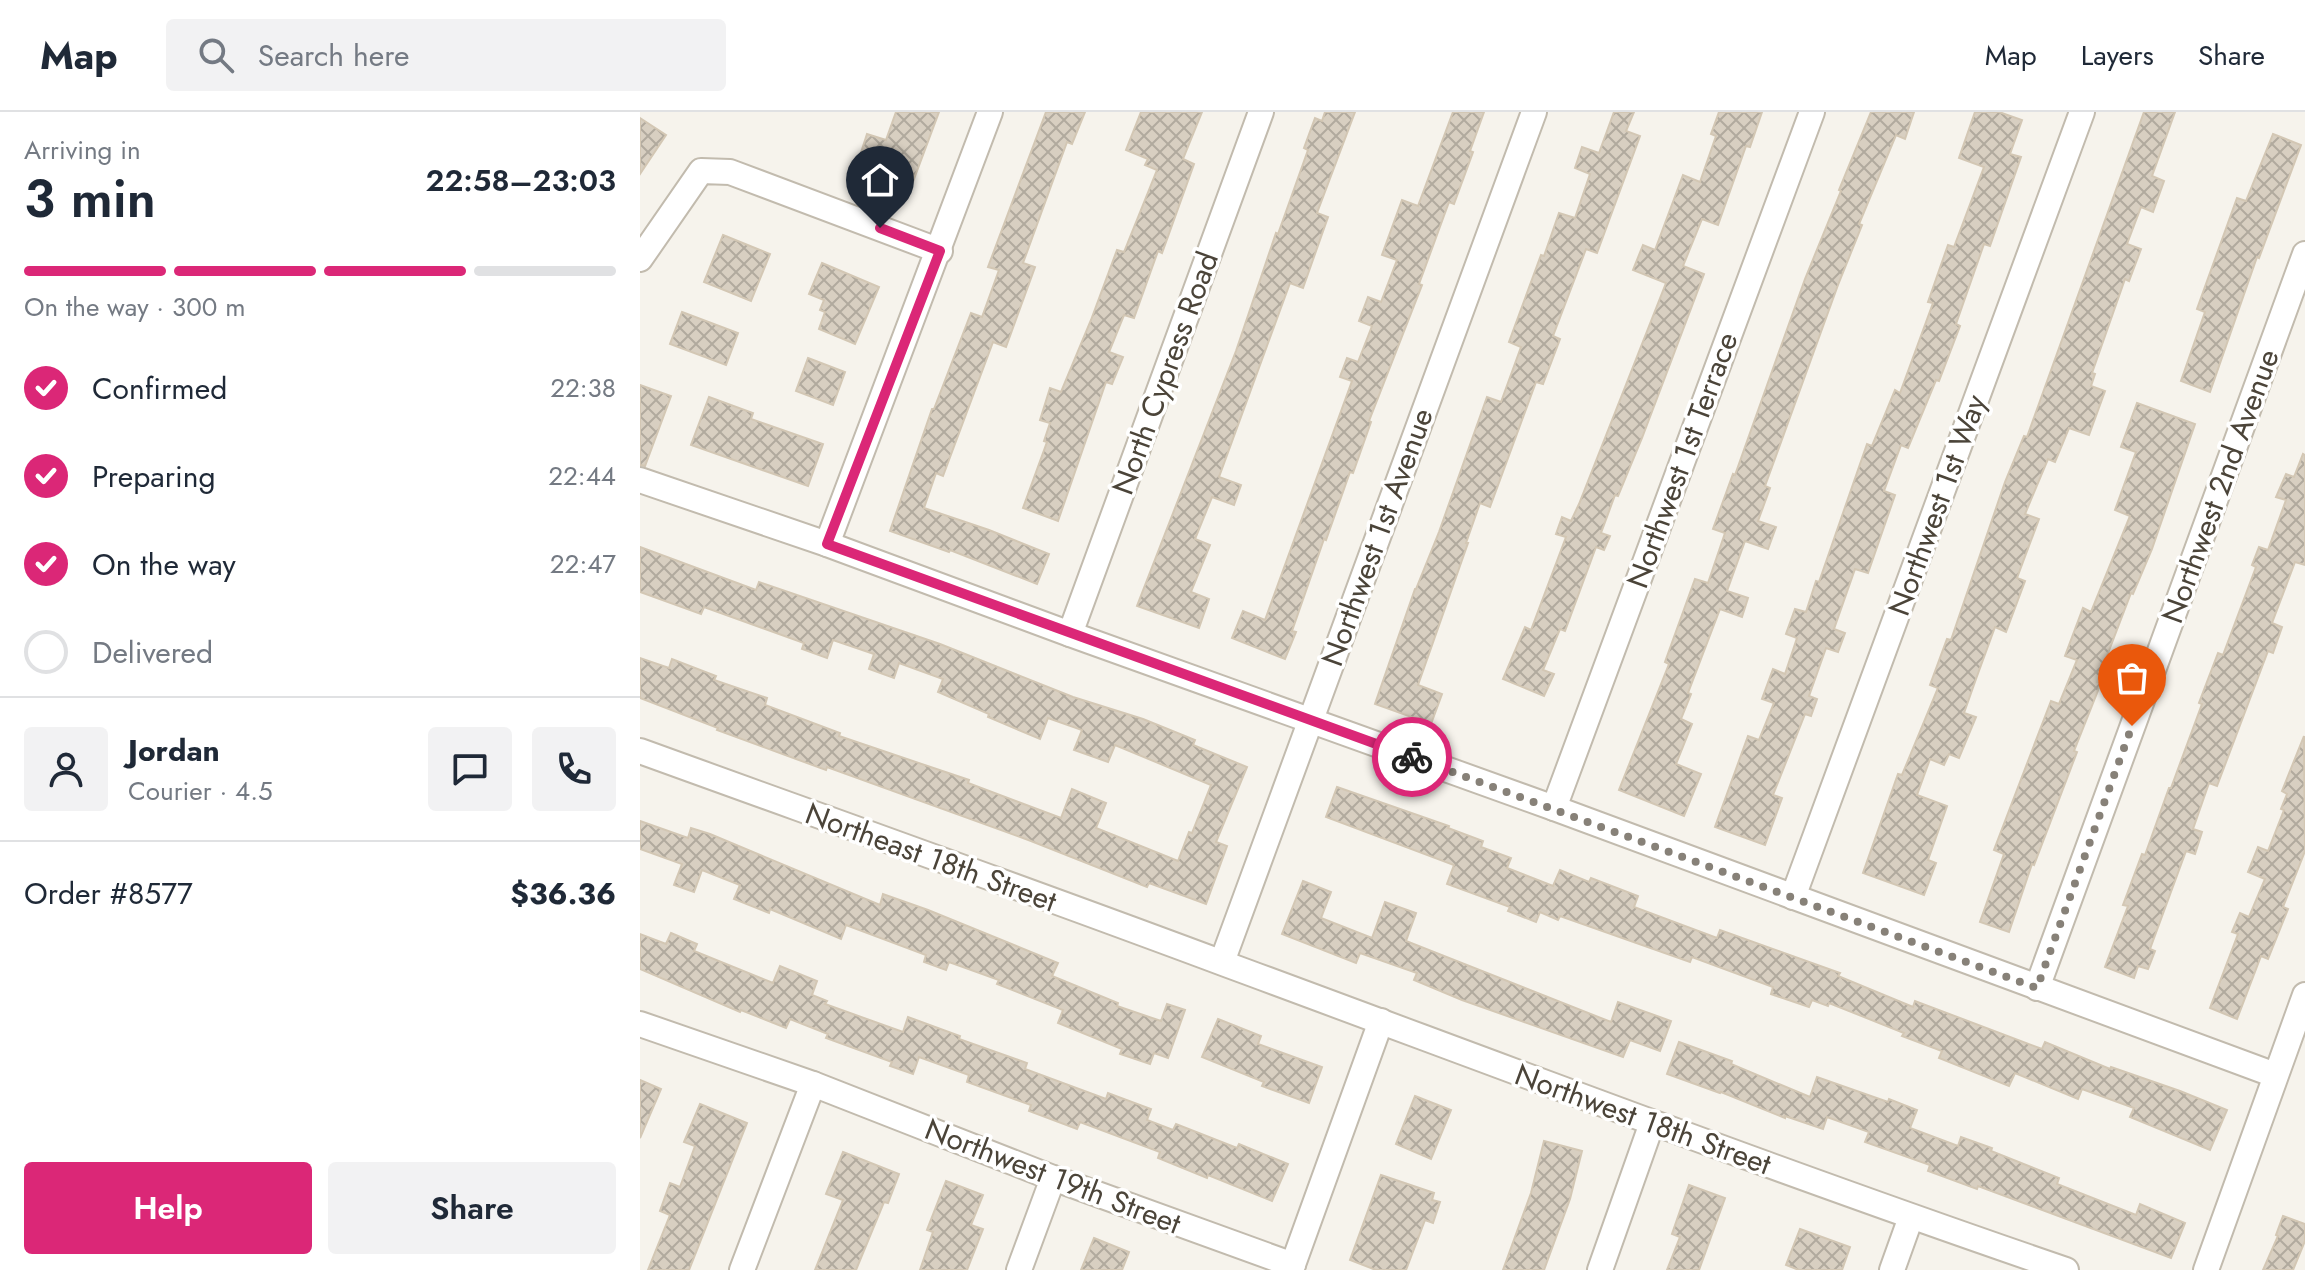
<!DOCTYPE html>
<html lang="en">
<head>
<meta charset="utf-8">
<style>
  :root { --surface:#fff; --page:#f2f2f3; --text:#1f2937; --muted:#747a83; --line:#e0e1e3; --accent:#db2777 }
  body { margin:0; font-family:Jost,sans-serif; background:var(--page); color:var(--text); height:100vh; display:flex; flex-direction:column; font-size:30px; white-space:nowrap }
  * { box-sizing:border-box; margin:0 }
  p { font-size:26px; color:var(--muted) }
  .icon { flex:none; width:44px; height:44px; fill:none; stroke:currentColor; stroke-width:2; stroke-linecap:round; stroke-linejoin:round }
  .map { position:relative; flex:1; overflow:hidden }
  .details { display:flex; flex-direction:column; background:var(--surface); width:640px }
  .details>* { flex:none }
  .pin { position:absolute; display:grid; place-items:center; width:68px; height:68px; color:#fff; margin:-82px -34px; border-radius:50% 50% 50% 0; rotate:-45deg; box-shadow:0 0 8px #0007 }
  .pin .icon { rotate:45deg }
  .courier { position:absolute; display:grid; place-items:center; width:80px; height:80px; margin:-40px; border:6px solid #db2777; border-radius:50%; background:#fff; color:#222; box-shadow:0 2px 10px #0007 }
  .overview em { font-style:normal; font-weight:600 }
  .overview div { display:flex; flex-direction:column-reverse }
  .overview { display:flex; align-items:center; justify-content:space-between; height:136px; padding:0 24px }
  h1 { font-size:52px; font-weight:600; line-height:60px }
  .bar { display:grid; grid-template-columns:repeat(4,1fr); gap:12px 8px; align-content:center; height:96px; padding:0 24px }
  .bar i { height:10px; border-radius:6px; background:var(--line) }
  .bar .active { background:var(--accent) }
  .bar p { grid-column:span 4 }
  .line { display:flex; align-items:center; gap:20px; padding:0 24px; border-top:2px solid var(--line) }
  .line div { flex:1 }
  .round { display:grid; place-items:center; flex:none; width:84px; height:84px; border-radius:8px; background:var(--page) }
  ol { padding:0 24px; list-style:none }
  li { display:flex; align-items:center; gap:24px; height:88px }
  li p { margin-inline-start:auto }
  li .icon { padding:8px; border-radius:50%; background:var(--accent); color:#fff; stroke-width:4 }
  li:last-child { color:var(--muted) }
  li i { width:44px; height:44px; border:4px solid var(--line); border-radius:50% }
  .primary-button { display:flex; gap:16px; margin-top:auto; padding:16px 24px }
  .primary-button a { flex:1; height:92px; border-radius:8px; background:var(--accent); color:#fff; font-size:32px; font-weight:600; line-height:92px; text-align:center }
  .primary-button a+a { background:var(--page); color:var(--text) }
  header { display:flex; align-items:center; gap:48px; box-sizing:border-box; height:112px; padding:0 40px; background:var(--surface); border-bottom:2px solid var(--line) }
  header strong { font-size:38px }
  nav { display:flex; gap:44px; margin-inline-start:auto; font-size:28px }
  .search { width:560px; height:72px; background:var(--page); display:flex; align-items:center; gap:20px; box-sizing:border-box; padding:0 28px; border-radius:8px; color:var(--muted); font-size:30px }
  main { display:flex; flex:1; min-height:0 }
  .map>svg:first-child { display:block }
  .building { fill:url(#building-cross-hatch); stroke:#d3c7b4; stroke-width:2 }
  .lines { fill:none; stroke-linecap:round; stroke-linejoin:round }
  .street-casing { stroke:#c2bbae; stroke-width:28 }
  .street { stroke:#fff; stroke-width:24 }
  .done { stroke:#878178; stroke-width:8; stroke-dasharray:0 14.4 }
  .route { stroke:#db2777; stroke-width:10 }
  .labels { text-anchor:middle; dominant-baseline:central; stroke-width:7; stroke-linejoin:round; paint-order:stroke }
  .street-label { font-size:30px; fill:#4b4439; stroke:#fff }
</style>
</head>
<body>
<header>
<strong>Map</strong>
<div class="search"><svg class="icon" aria-label="search" viewBox="0 0 24 24"><circle cx="10" cy="10" r="6"/><path d="M15 15l6 6"/></svg>Search here</div>
<nav><a>Map</a><a>Layers</a><a>Share</a></nav>
</header>
<main>
<section class="details">
<div class="overview"><div><h1>3 min</h1><p>Arriving in</p></div><em>22:58–23:03</em></div>
<div class="bar"><i class="active"></i><i class="active"></i><i class="active"></i><i></i><p>On the way · 300 m</p></div>
<ol>
<li><svg class="icon" aria-label="check" viewBox="0 0 24 24"><path d="M5 12l5 5 9-10"/></svg>Confirmed<p>22:38</p></li>
<li><svg class="icon" aria-label="check" viewBox="0 0 24 24"><path d="M5 12l5 5 9-10"/></svg>Preparing<p>22:44</p></li>
<li><svg class="icon" aria-label="check" viewBox="0 0 24 24"><path d="M5 12l5 5 9-10"/></svg>On the way<p>22:47</p></li>
<li><i></i>Delivered</li>
</ol>
<div class="line" style="height:144px"><a class="round"><svg class="icon" aria-label="person" viewBox="0 0 24 24"><circle cx="12" cy="8" r="4"/><path d="M4 21q1-7 8-7t8 7"/></svg></a><div><b>Jordan</b><p>Courier · 4.5</p></div><a class="round"><svg class="icon" aria-label="chat" viewBox="0 0 24 24"><path d="M4 5h16v11H9l-5 4z"/></svg></a><a class="round"><svg class="icon" aria-label="phone" viewBox="0 0 24 24"><path d="M5 4h4l2 5-3 2q2 4 5 5l2-3 5 2v4C11 20 4 13 5 4z"/></svg></a></div>
<div class="line" style="height:104px"><div>Order #8577</div><b>$36.36</b></div>
<div class="primary-button"><a>Help</a><a>Share</a></div>
</section>
<div class="map">
<svg width="1665" height="1158" viewBox="0 0 1665 1158">
  <defs>
    <pattern id="building-cross-hatch" width="8" height="8" patternUnits="userSpaceOnUse" patternTransform="scale(2)"><rect width="8" height="8" fill="#d8cfc1"/><path d="M0 0l8 8M0 8l8-8" fill="none" stroke="#b1aa9e"/></pattern>
  </defs>
  <rect width="100%" height="100%" fill="#f6f3ec"/>
  <g class="building">
    <polygon points="256,0 299,0 268,83 247,76 251,65 217,53 227,22 246,28"/>
    <polygon points="406,0 445,0 432,32 427,30 383,151 395,155 366,235 353,230 303,364 296,361 284,396 349,418 409,442 397,472 310,438 309,440 250,419 292,297 294,297 331,201 342,205 359,158 348,155"/>
    <polygon points="501,0 562,0 543,47 554,52 522,141 518,139 494,206 484,203 469,240 483,245 472,272 466,270 418,409 383,396 407,330 404,329 410,311 400,308 410,276 421,280 451,208 477,138 484,140 517,58 505,53 508,47 486,38"/>
    <polygon points="685,0 715,0 677,101 688,105 663,176 650,171 579,365 601,373 594,393 572,385 555,427 570,433 551,480 569,487 559,516 497,494 596,239 636,121 638,122 668,38 664,36 675,6 682,9"/>
    <polygon points="813,0 844,0 830,39 833,40 814,92 809,90 779,172 782,173 729,309 731,310 713,361 710,360 686,428 684,427 652,519 656,520 645,547 592,526 603,499 625,508 712,269 700,265 707,246 718,250 732,214 719,209 728,185 741,190 757,148 742,143 762,88 778,94"/>
    <polygon points="974,0 994,0 986,19 1000,24 957,141 946,137 913,224 920,227 903,272 896,270 850,395 840,391 826,431 828,431 778,573 802,582 791,612 735,592 775,477 776,477 799,420 847,285 861,290 881,235 869,230 901,143 904,144 919,101 935,106 950,62 935,56 942,35 959,41"/>
    <polygon points="1079,0 1122,0 1110,35 1106,34 1078,113 1062,107 1043,154 1064,162 1002,326 978,384 975,383 961,421 970,424 964,438 956,435 925,519 920,517 903,558 914,562 904,584 863,567 885,515 891,518 926,425 916,422 922,405 931,409 939,392 1026,171 993,158 1003,133 1015,138 1043,63 1060,70 1076,24 1071,22"/>
    <polygon points="1231,0 1274,0 1265,27 1256,23 1219,112 1222,113 1198,173 1125,374 1130,376 1118,409 1136,415 1128,437 1105,429 1087,479 1108,486 1102,505 1080,497 1048,581 1051,582 1041,607 1052,612 1036,652 1061,662 1044,704 979,678 1029,552 1025,550 1055,467 1068,471 1085,421 1073,417 1093,362 1095,363 1165,167 1201,79 1199,78"/>
    <polygon points="1335,0 1359,0 1382,8 1370,42 1381,45 1350,134 1344,132 1316,212 1320,214 1299,269 1296,268 1268,336 1261,333 1244,379 1255,383 1228,461 1215,457 1194,517 1205,521 1198,540 1186,536 1169,584 1177,587 1171,604 1165,602 1133,683 1142,686 1125,733 1075,715 1108,624 1119,628 1134,591 1122,587 1133,557 1145,562 1157,526 1146,522 1155,497 1166,500 1176,469 1179,470 1227,332 1232,334 1255,278 1260,281 1293,191 1288,190 1308,133 1314,135 1344,55 1319,46"/>
    <polygon points="1504,0 1535,0 1512,64 1524,69 1513,100 1501,95 1487,132 1501,137 1489,169 1485,167 1452,261 1455,262 1451,274 1465,279 1449,323 1429,316 1415,350 1408,347 1385,402 1399,407 1377,466 1385,469 1366,520 1355,515 1336,567 1324,601 1336,605 1319,646 1309,642 1304,653 1290,647 1277,683 1307,694 1288,748 1296,751 1284,783 1223,761 1258,662 1262,663 1298,576 1290,573 1307,527 1311,528 1365,370 1384,324 1387,325"/>
    <polygon points="0,6 26,23 0,62"/>
    <polygon points="1633,22 1661,33 1619,146 1617,145 1570,280 1541,269 1565,200 1557,197 1597,86 1606,89"/>
    <polygon points="83,123 130,142 111,189 64,170"/>
    <polygon points="182,151 239,175 215,232 179,217 185,200 180,198 184,188 169,182"/>
    <polygon points="42,200 98,221 86,253 30,232"/>
    <polygon points="168,246 205,260 193,293 156,279"/>
    <polygon points="0,273 31,284 5,354 0,353"/>
    <polygon points="69,285 113,301 111,307 183,332 168,374 51,333"/>
    <polygon points="1497,291 1555,312 1512,437 1493,482 1491,481 1457,570 1461,571 1434,639 1437,640 1394,753 1392,752 1369,820 1340,810 1364,742 1354,738 1411,589 1419,592 1437,548 1425,544 1443,496 1451,500 1490,404 1475,398 1496,340 1481,335"/>
    <polygon points="1663,342 1665,343 1665,453 1655,450 1632,511 1642,515 1633,541 1628,539 1577,674 1569,671 1553,717 1562,720 1555,742 1546,739 1510,837 1515,839 1508,857 1498,854 1494,866 1465,855 1488,794 1483,793 1502,742 1505,743 1529,676 1531,676 1562,592 1559,591 1578,541 1583,543 1616,455 1612,453 1619,435 1628,438 1646,388 1636,385 1646,362 1654,365"/>
    <polygon points="0,435 116,478 119,470 300,532 433,585 503,607 555,628 553,633 607,655 576,730 587,734 566,792 509,771 507,775 391,729 187,655 186,658 77,618 78,616 0,586 0,546 29,556 32,547 76,564 74,568 127,586 125,593 200,621 199,624 329,668 328,671 421,706 432,677 466,691 456,716 538,749 549,720 552,721 571,673 475,633 468,650 434,638 442,618 408,606 400,627 348,605 349,602 298,580 303,567 259,551 254,566 229,557 234,542 193,528 187,546 162,537 164,531 64,495 61,502 0,480"/>
    <polygon points="1664,624 1665,739 1643,795 1648,797 1628,847 1621,844 1597,907 1570,896 1598,822 1592,820 1600,801 1609,805 1625,767 1608,760 1618,735 1628,739 1644,698 1641,697 1647,682 1642,679"/>
    <polygon points="697,675 809,714 808,716 843,729 841,735 871,746 867,756 913,774 920,758 949,770 951,766 998,784 994,795 1077,826 1080,818 1200,861 1198,864 1273,895 1275,889 1402,937 1405,930 1470,957 1471,955 1540,979 1587,998 1570,1038 1490,1005 1494,996 1442,977 1438,987 1375,961 1369,974 1299,946 1302,939 1262,924 1264,921 1189,891 1188,894 1172,888 1169,895 1131,882 1133,875 1052,845 1050,850 920,804 918,808 900,800 896,810 868,799 870,795 807,772 814,753 686,705"/>
    <polygon points="0,709 48,726 51,716 70,722 240,793 243,782 288,798 418,851 412,864 478,891 477,894 521,909 527,892 545,898 528,946 514,941 510,952 480,942 482,937 418,911 423,898 357,872 359,868 309,850 306,858 284,850 286,843 206,813 201,827 130,797 129,801 94,787 100,773 62,758 54,780 34,773 42,752 0,737"/>
    <polygon points="663,769 691,780 681,806 732,826 745,790 776,801 766,829 971,910 978,890 1031,909 1020,939 990,928 983,945 822,888 774,868 777,861 720,841 716,851 642,822"/>
    <polygon points="31,821 57,832 54,839 133,871 140,854 177,869 172,883 187,889 185,892 263,920 268,905 320,924 319,927 387,951 385,957 466,987 468,981 511,997 507,1008 533,1018 536,1012 597,1036 599,1032 648,1052 632,1089 568,1063 567,1066 518,1046 520,1040 440,1010 437,1017 389,999 391,993 327,970 329,963 279,945 273,962 250,954 252,950 186,926 188,922 150,907 146,916 101,898 100,900 0,857 0,822 26,832"/>
    <polygon points="578,907 621,924 618,932 682,955 669,991 622,974 624,970 562,945"/>
    <polygon points="1039,930 1092,949 1091,952 1170,985 1177,965 1248,990 1249,987 1277,998 1270,1016 1318,1034 1321,1025 1352,1036 1351,1039 1419,1066 1417,1072 1496,1103 1500,1092 1545,1111 1531,1146 1338,1074 1337,1077 1288,1059 1290,1053 1225,1030 1229,1020 1187,1005 1183,1017 1145,1004 1145,1006 1081,980 1080,981 1027,962"/>
    <polygon points="0,968 21,977 0,1026"/>
    <polygon points="775,984 811,998 791,1047 756,1032"/>
    <polygon points="60,992 107,1011 49,1158 8,1158 30,1103 20,1099 30,1071 40,1075 55,1034 44,1030"/>
    <polygon points="904,1029 942,1039 930,1087 904,1158 863,1158 891,1081"/>
    <polygon points="203,1040 259,1062 248,1091 244,1090 216,1158 175,1158 203,1088 186,1082"/>
    <polygon points="741,1063 794,1081 792,1088 800,1090 793,1111 785,1108 766,1158 736,1158 710,1148"/>
    <polygon points="306,1069 343,1083 331,1113 343,1117 327,1158 280,1158 293,1120 287,1118"/>
    <polygon points="1049,1073 1085,1086 1059,1158 1027,1158 1040,1125 1032,1122"/>
    <polygon points="1643,1104 1665,1112 1665,1129 1653,1158 1623,1158 1638,1124 1636,1123"/>
    <polygon points="1160,1117 1210,1135 1202,1158 1159,1158 1146,1153"/>
    <polygon points="454,1126 489,1140 482,1158 441,1158"/>
  </g>
  <g class="lines">
    <g class="street-casing">
      <g id="street">
        <polyline points="0,147 61,59 90,60 300,139"/>
        <polyline points="0,368 187,432 430,522 914,696 1635,963"/>
        <polyline points="187,432 350,0"/>
        <polyline points="430,522 621,0"/>
        <path d="M0,639C196,710 393,780 588,853C867,956 1145,1062 1426,1158"/>
        <polyline points="914,696 1172,0"/>
        <polyline points="1153,785 1442,0"/>
        <polyline points="582,850 894,0"/>
        <polyline points="1397,876 1665,142"/>
        <polyline points="0,912 173,972 413,1066 653,1153"/>
        <polyline points="102,1158 173,972"/>
        <polyline points="379,1158 413,1066"/>
        <polyline points="651,1158 741,909"/>
        <polyline points="960,1158 1012,1011"/>
        <polyline points="1252,1158 1271,1105"/>
        <polyline points="1566,1158 1665,883"/>
      </g>
    </g>
    <use href="#street" class="street"/>
  </g>
  <g class="lines">
    <polyline class="done" points="772,645 1397,876 1492,614"/>
    <polyline class="route" points="240,116 300,139 187,432 772,645"/>
  </g>
  <g class="labels">
    <g class="street-label">
      <text transform="translate(525 261) rotate(-70)">North Cypress Road</text>
      <text transform="translate(1042 348) rotate(-70)">Northwest 1st Terrace</text>
      <text transform="translate(1580 374) rotate(-70)">Northwest 2nd Avenue</text>
      <text transform="translate(1297 393) rotate(-70)">Northwest 1st Way</text>
      <text transform="translate(737 425) rotate(-70)">Northwest 1st Avenue</text>
      <text transform="translate(291 745) rotate(20)">Northeast 18th Street</text>
      <text transform="translate(1003 1007) rotate(20)">Northwest 18th Street</text>
      <text transform="translate(413 1064) rotate(21)">Northwest 19th Street</text>
    </g>
  </g>
</svg>
<div class="pin" style="left:1492px;top:614px;background:#ea580c"><svg class="icon" aria-label="bag" viewBox="0 0 24 24"><path d="M5 8h14l-1 12H6zM9 8a3 3 0 0 1 6 0"/></svg></div>
<div class="pin" style="left:240px;top:116px;background:#1f2937"><svg class="icon" aria-label="home" viewBox="0 0 24 24"><path d="M3 11l9-7 9 7M6 9v11h12V9"/></svg></div>
<div class="courier" style="left:772px;top:645px"><svg class="icon" aria-label="bike" viewBox="0 0 24 24"><circle cx="6" cy="16" r="4"/><circle cx="18" cy="16" r="4"/><path d="M6 16l4-8h5l3 8M10 8l3 8H6M13 5h3"/></svg></div>
</div>
</main>
</body>
</html>
